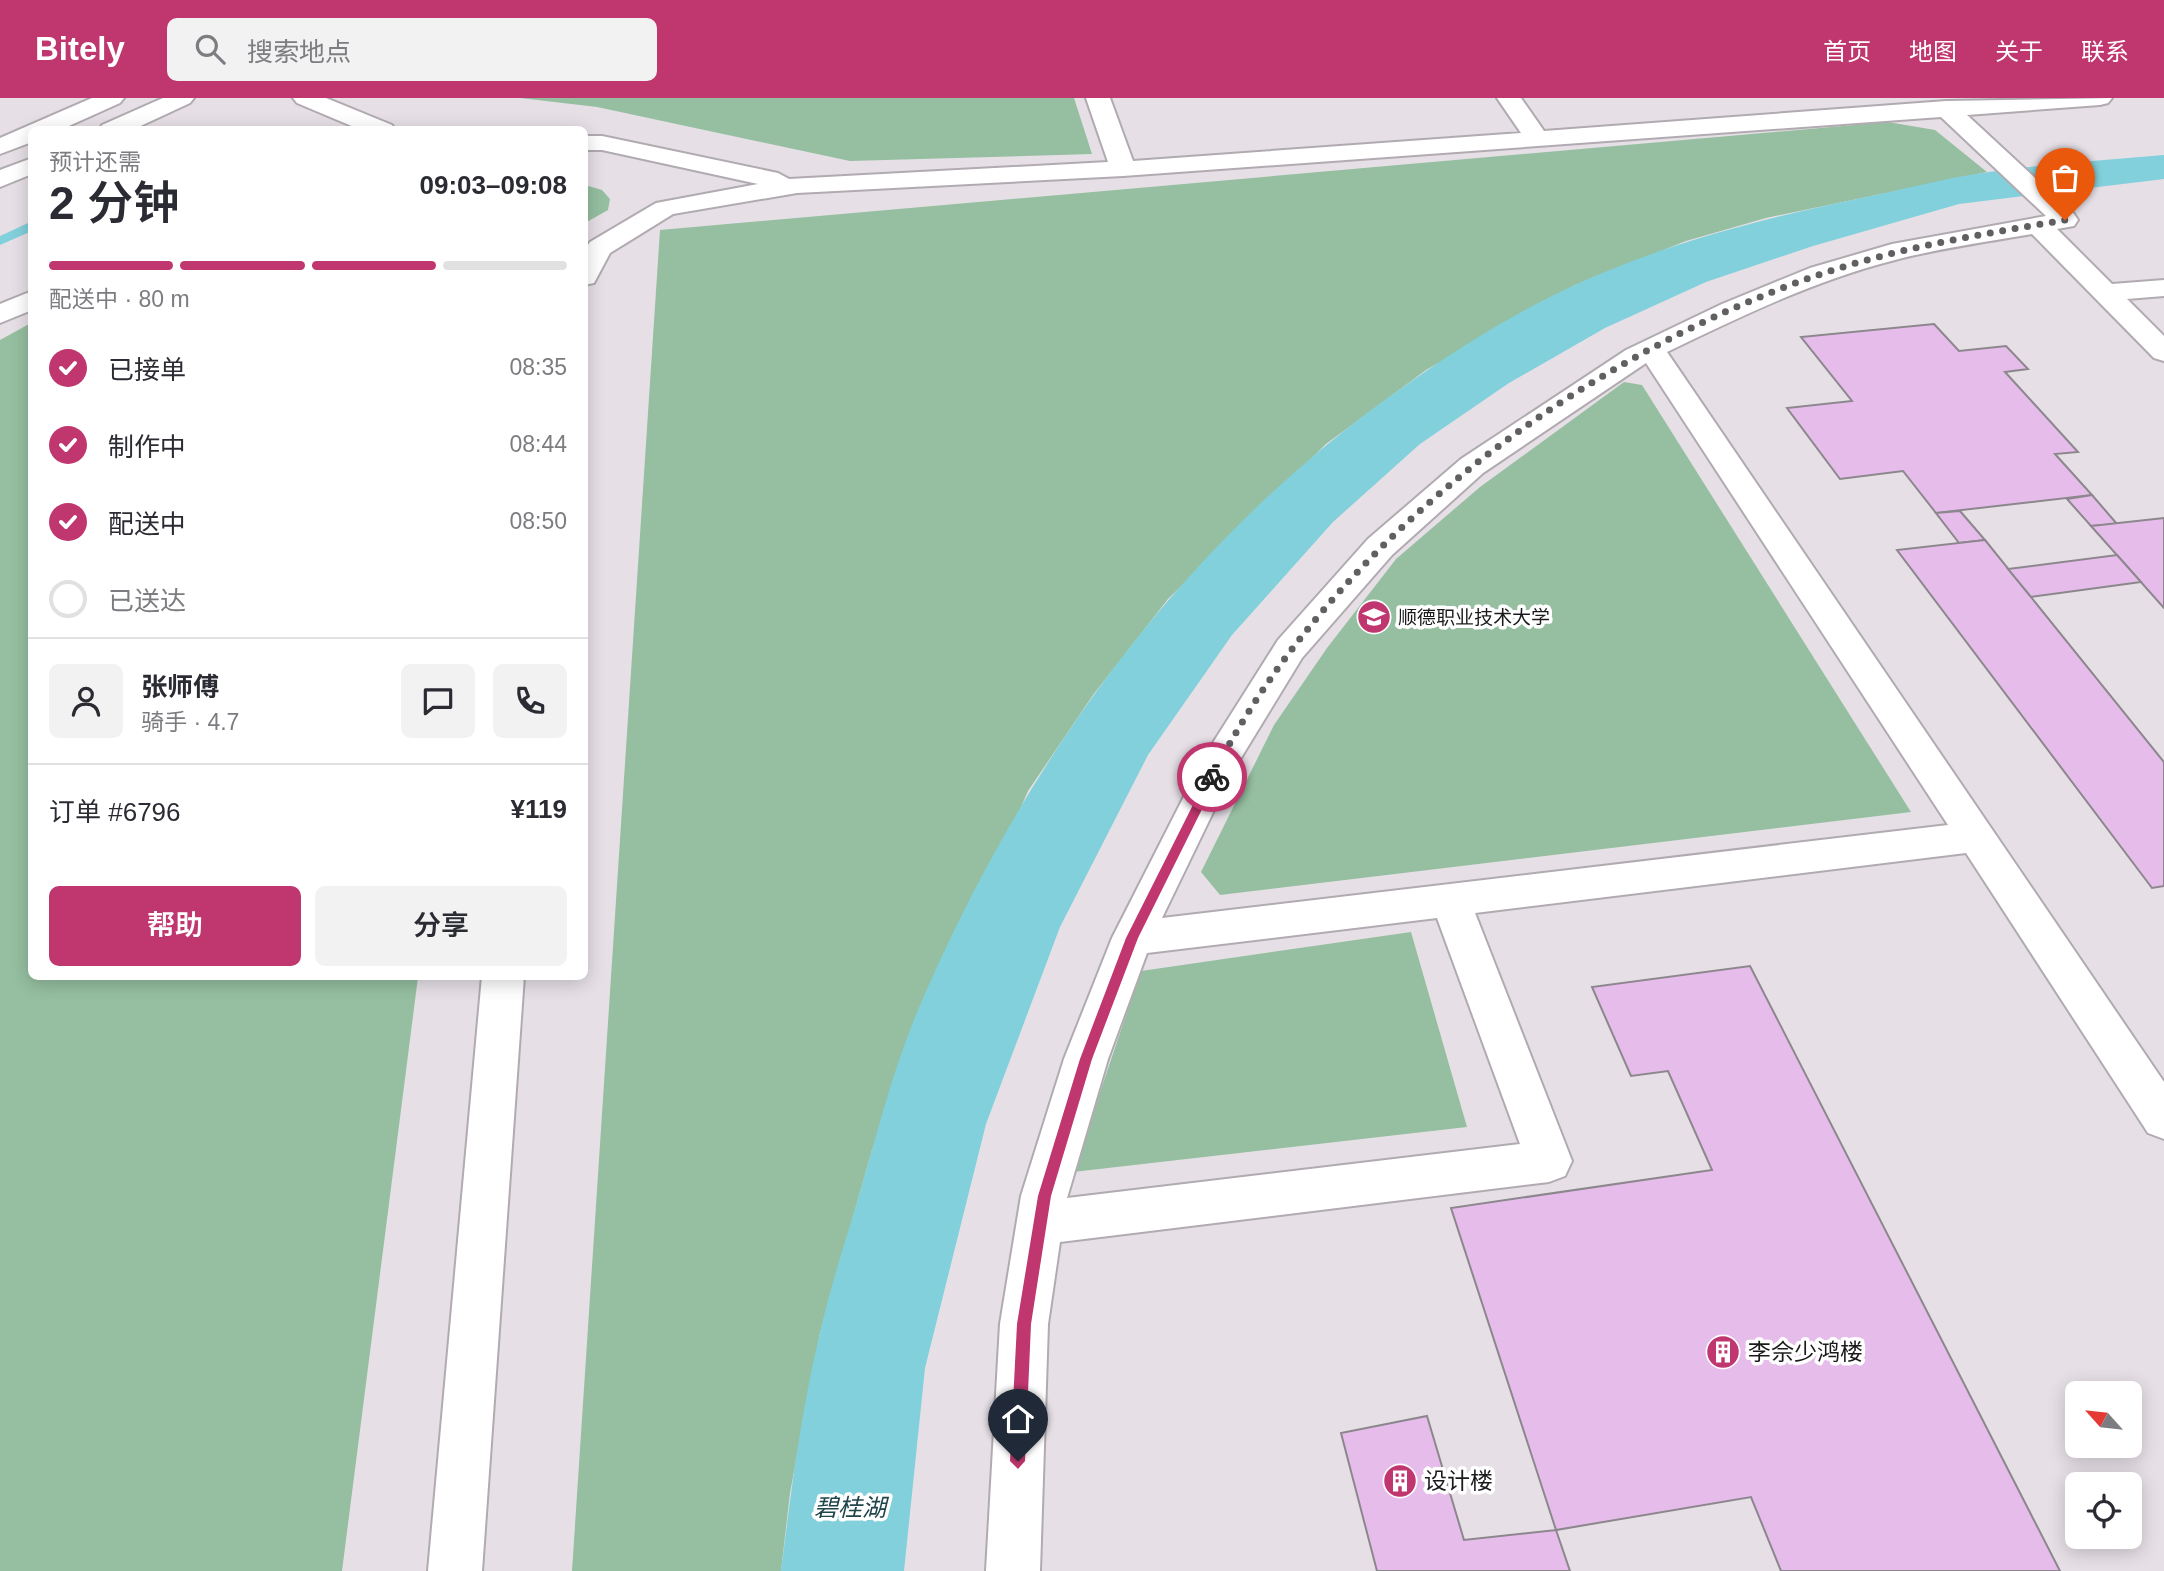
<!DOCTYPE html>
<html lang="zh">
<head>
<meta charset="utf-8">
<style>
  :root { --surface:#fff; --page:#f2f2f3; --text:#2b2b33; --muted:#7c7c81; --line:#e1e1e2; --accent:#c0366e }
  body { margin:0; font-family:Arial,"Noto Sans SC",sans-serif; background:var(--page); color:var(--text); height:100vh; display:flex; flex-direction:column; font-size:26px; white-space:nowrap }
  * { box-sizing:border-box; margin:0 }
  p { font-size:23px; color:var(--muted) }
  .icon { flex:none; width:38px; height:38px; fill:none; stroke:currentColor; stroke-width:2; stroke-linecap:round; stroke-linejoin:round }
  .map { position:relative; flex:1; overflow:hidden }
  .drawer { position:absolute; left:28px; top:28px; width:560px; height:854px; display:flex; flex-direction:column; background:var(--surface); border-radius:10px; box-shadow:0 4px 18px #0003 }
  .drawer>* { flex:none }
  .needle { width:46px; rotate:297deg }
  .buttons { position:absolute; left:2065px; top:1283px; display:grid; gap:14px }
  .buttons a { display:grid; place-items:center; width:77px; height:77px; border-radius:10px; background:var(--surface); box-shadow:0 4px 18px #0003; font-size:35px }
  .pin { position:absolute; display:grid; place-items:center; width:60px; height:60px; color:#fff; margin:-72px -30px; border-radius:50% 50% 50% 0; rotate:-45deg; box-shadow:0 0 7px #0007 }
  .pin .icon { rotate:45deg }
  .courier { position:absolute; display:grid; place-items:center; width:70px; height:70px; margin:-35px; border:5px solid #c0366e; border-radius:50%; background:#fff; color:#222; box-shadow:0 2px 9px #0007 }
  .head em { font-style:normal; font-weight:600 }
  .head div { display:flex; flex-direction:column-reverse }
  .head { display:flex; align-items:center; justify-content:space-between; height:119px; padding:0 21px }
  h1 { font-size:46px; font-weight:600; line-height:52px }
  .bar { display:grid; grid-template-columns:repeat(4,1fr); gap:10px 7px; align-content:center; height:84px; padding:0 21px }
  .bar i { height:9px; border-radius:5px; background:var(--line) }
  .bar .current { background:var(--accent) }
  .bar p { grid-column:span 4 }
  .line { display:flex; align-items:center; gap:18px; padding:0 21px; border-top:2px solid var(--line) }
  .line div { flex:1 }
  .round { display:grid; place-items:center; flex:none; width:74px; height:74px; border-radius:10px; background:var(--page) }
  ol { padding:0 21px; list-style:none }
  li { display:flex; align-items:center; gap:21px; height:77px }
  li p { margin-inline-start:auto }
  li .icon { padding:7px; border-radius:50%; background:var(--accent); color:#fff; stroke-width:4 }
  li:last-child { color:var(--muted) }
  li i { width:38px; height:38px; border:4px solid var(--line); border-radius:50% }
  .action { display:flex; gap:14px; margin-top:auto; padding:14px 21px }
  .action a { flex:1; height:80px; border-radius:10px; background:var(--accent); color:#fff; font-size:28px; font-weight:600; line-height:80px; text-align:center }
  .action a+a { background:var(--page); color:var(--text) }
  header { display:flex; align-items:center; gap:42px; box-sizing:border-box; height:98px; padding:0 35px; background:var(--accent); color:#fff }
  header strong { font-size:33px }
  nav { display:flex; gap:38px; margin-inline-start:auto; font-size:24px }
  .search { width:490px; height:63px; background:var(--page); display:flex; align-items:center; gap:18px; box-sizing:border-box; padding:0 24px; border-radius:10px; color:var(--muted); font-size:26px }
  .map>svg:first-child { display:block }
  .green { fill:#95bfa0 }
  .water { fill:#82d0db }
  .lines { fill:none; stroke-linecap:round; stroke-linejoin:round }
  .stream { fill:#82d0db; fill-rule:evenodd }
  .building { fill:#e6bceb; stroke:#8c878d; stroke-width:2 }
  .minor-casing { stroke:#b1abb1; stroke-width:4 }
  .minor { fill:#fff; fill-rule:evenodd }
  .route { fill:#c0366e }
  .done { stroke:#625f62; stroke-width:7; stroke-dasharray:0 12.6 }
  .labels { text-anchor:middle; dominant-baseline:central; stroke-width:7; stroke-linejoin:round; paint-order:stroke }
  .poi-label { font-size:19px; fill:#1b191b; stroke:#fff; text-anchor:start }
  .near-poi-label { font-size:23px; fill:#1b191b; stroke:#fff; text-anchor:start }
  .near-water-label { font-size:24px; font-style:italic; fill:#20454a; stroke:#fff }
</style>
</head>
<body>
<header>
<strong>Bitely</strong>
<div class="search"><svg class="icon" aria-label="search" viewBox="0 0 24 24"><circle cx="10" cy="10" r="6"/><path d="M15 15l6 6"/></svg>搜索地点</div>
<nav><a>首页</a><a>地图</a><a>关于</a><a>联系</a></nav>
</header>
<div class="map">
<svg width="2164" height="1473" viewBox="0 0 2164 1473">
  <rect width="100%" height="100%" fill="#e6e0e6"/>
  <g class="green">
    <polygon points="520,0 1074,0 1092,56 850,63 597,9"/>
    <polygon points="1888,24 1935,32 1987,74 1766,120 1686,143 1575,187 1426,272 1326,346 1168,501 1093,597 1028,693 872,1052 820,1235 790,1395 781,1473 572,1473 660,132"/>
    <polygon points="585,87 602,92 610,101 608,112 585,125"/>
    <polygon points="31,225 32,878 418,879 342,1473 0,1473 0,242"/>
    <polygon points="1624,284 1642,287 1911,714 1220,797 1201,774 1274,627 1327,550 1396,461 1480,389"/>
    <polygon points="1411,834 1467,1029 1073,1074 1141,873"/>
  </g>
  <path class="water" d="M2164,57V81L1959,106L1813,148L1706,184L1605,230L1509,285L1420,346L1333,424L1232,537L1148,657L1060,829L986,1026L925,1270L904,1473H781C791,1394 801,1313 820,1235C831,1185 848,1136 862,1087C878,1031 893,973 915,919C1015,682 1164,467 1371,312C1435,265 1504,219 1577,186C1672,143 1770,119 1871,98C1910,90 1949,79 1989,74C2047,66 2106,62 2164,57Z"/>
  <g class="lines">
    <polygon class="stream" points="28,125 32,125 32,133 0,147 0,138"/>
  </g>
  <g class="building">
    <polygon points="1934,226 1959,253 2006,248 2028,271 2005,274 2078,354 2055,356 2092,397 1936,415 1903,373 1840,381 1787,310 1852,303 1801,239"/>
    <polygon points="2092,397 2117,426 2091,428 2067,401"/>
    <polygon points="1960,413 1985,442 1959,445 1936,415"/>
    <polygon points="2164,420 2164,510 2091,428"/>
    <polygon points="1985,442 2164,664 2164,788 2152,790 1897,452"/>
    <polygon points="2117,457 2141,484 2031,499 2008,471"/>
    <polygon points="1750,868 2060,1473 1781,1473 1751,1399 1556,1432 1451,1110 1712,1072 1668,973 1631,978 1592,889"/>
    <polygon points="1427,1318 1464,1442 1556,1432 1570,1473 1377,1473 1341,1335"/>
  </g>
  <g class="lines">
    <g class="minor-casing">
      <g id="minor">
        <polygon points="92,0 124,0 120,5 60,32 32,32 32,44 0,56 0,40"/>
        <polygon points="163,0 194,0 190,5 132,32 99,32 102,27"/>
        <polygon points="293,0 326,0 392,27 395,32 361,32 297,5"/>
        <path d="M1086,0H1110L1133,63L1521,35L1497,0H1521L1544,33L1946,3L2112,0L2108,5L2100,7L1967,17L2074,116L2078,122L2074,128L2057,131L2112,186L2164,182V198L2127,201L2164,238V263L2154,260L2032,136C1987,144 1940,150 1895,162C1816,182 1741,218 1667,254L2164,984V1041L2148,1035L1966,755L1475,815L1572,1063L1565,1078L1549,1084L1060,1144L1048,1226L1040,1473H986L1000,1226L1021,1098L1064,961L1112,840L1204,659L1278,542L1368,441L1461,361L1626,252L1722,206L1810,170L1892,146L2046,118L1941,19L1123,78L797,95L673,116L610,155L594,185L584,187V152L590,144L656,105L758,86L602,52H584V38H602L778,75L789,81L1108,64ZM1646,265L1948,727L1162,820L1233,673L1302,560L1392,457L1483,375ZM1437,820L1520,1046L1067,1100L1108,961L1147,855Z"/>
        <polygon points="32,60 32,76 0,89 0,72"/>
        <polygon points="32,193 32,212 0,225 0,206"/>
        <polygon points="482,878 524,878 482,1473 428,1473"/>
      </g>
    </g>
    <use href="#minor" class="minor"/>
  </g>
  <polygon class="route" points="1212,675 1218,679 1138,840 1092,961 1051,1098 1031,1226 1025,1363 1018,1371 1010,1363 1017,1226 1038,1098 1080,961 1126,840 1207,679"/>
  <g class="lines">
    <path class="done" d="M1212,679C1328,446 1578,259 1821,176C1901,149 1983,136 2065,122"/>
  </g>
  <defs>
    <g id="university-disc" transform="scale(1.75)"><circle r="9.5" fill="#c0366e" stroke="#fff"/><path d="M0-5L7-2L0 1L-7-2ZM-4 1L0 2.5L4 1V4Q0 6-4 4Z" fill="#fff"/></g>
    <g id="building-disc" transform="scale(1.75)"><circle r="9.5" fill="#c0366e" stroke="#fff"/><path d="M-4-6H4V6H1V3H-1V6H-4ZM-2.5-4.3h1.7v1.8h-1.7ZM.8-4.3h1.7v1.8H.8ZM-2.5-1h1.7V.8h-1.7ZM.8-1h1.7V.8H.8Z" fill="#fff"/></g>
  </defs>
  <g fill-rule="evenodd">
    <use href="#university-disc" x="1374" y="519"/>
    <use href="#building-disc" x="1723" y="1254"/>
    <use href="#building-disc" x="1400" y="1383"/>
  </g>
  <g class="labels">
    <g class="poi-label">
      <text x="1398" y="519">顺德职业技术大学</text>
    </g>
    <g class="near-poi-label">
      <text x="1748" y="1254">李佘少鸿楼</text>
      <text x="1424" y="1383">设计楼</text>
    </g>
    <g class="near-water-label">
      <text x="850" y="1409">碧桂湖</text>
    </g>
  </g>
</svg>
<div class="buttons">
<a><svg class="needle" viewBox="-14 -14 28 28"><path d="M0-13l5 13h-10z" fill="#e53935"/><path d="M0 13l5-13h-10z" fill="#7c7c81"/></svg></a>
<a><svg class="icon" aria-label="locate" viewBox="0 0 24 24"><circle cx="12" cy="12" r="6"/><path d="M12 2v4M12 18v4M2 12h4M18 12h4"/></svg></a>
</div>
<div class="pin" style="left:2065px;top:122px;background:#ea580c"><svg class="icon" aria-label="bag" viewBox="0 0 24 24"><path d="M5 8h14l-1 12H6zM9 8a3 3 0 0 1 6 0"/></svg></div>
<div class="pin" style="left:1018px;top:1363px;background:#1f2937"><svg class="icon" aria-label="home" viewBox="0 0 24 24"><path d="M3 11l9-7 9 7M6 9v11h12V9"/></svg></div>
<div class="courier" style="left:1212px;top:679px"><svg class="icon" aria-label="bike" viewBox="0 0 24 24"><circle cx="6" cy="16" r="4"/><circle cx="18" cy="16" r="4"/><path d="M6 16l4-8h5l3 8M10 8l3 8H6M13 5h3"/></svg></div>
<section class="drawer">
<div class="head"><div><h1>2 分钟</h1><p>预计还需</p></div><em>09:03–09:08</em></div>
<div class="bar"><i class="current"></i><i class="current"></i><i class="current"></i><i></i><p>配送中 · 80 m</p></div>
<ol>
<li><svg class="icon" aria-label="check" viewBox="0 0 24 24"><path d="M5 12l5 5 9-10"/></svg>已接单<p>08:35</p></li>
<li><svg class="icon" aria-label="check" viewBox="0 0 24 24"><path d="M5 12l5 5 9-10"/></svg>制作中<p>08:44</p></li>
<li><svg class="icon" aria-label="check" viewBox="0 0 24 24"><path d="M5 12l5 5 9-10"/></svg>配送中<p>08:50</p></li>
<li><i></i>已送达</li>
</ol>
<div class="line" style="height:126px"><a class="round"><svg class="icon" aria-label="person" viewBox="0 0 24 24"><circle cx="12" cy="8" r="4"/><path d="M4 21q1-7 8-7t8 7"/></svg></a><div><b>张师傅</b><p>骑手 · 4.7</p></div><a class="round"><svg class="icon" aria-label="chat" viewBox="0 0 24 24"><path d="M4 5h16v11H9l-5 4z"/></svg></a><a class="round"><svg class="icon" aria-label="phone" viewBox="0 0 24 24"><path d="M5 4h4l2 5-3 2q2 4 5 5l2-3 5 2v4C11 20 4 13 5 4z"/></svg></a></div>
<div class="line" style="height:91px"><div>订单 #6796</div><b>¥119</b></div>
<div class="action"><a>帮助</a><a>分享</a></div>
</section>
</div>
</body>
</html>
